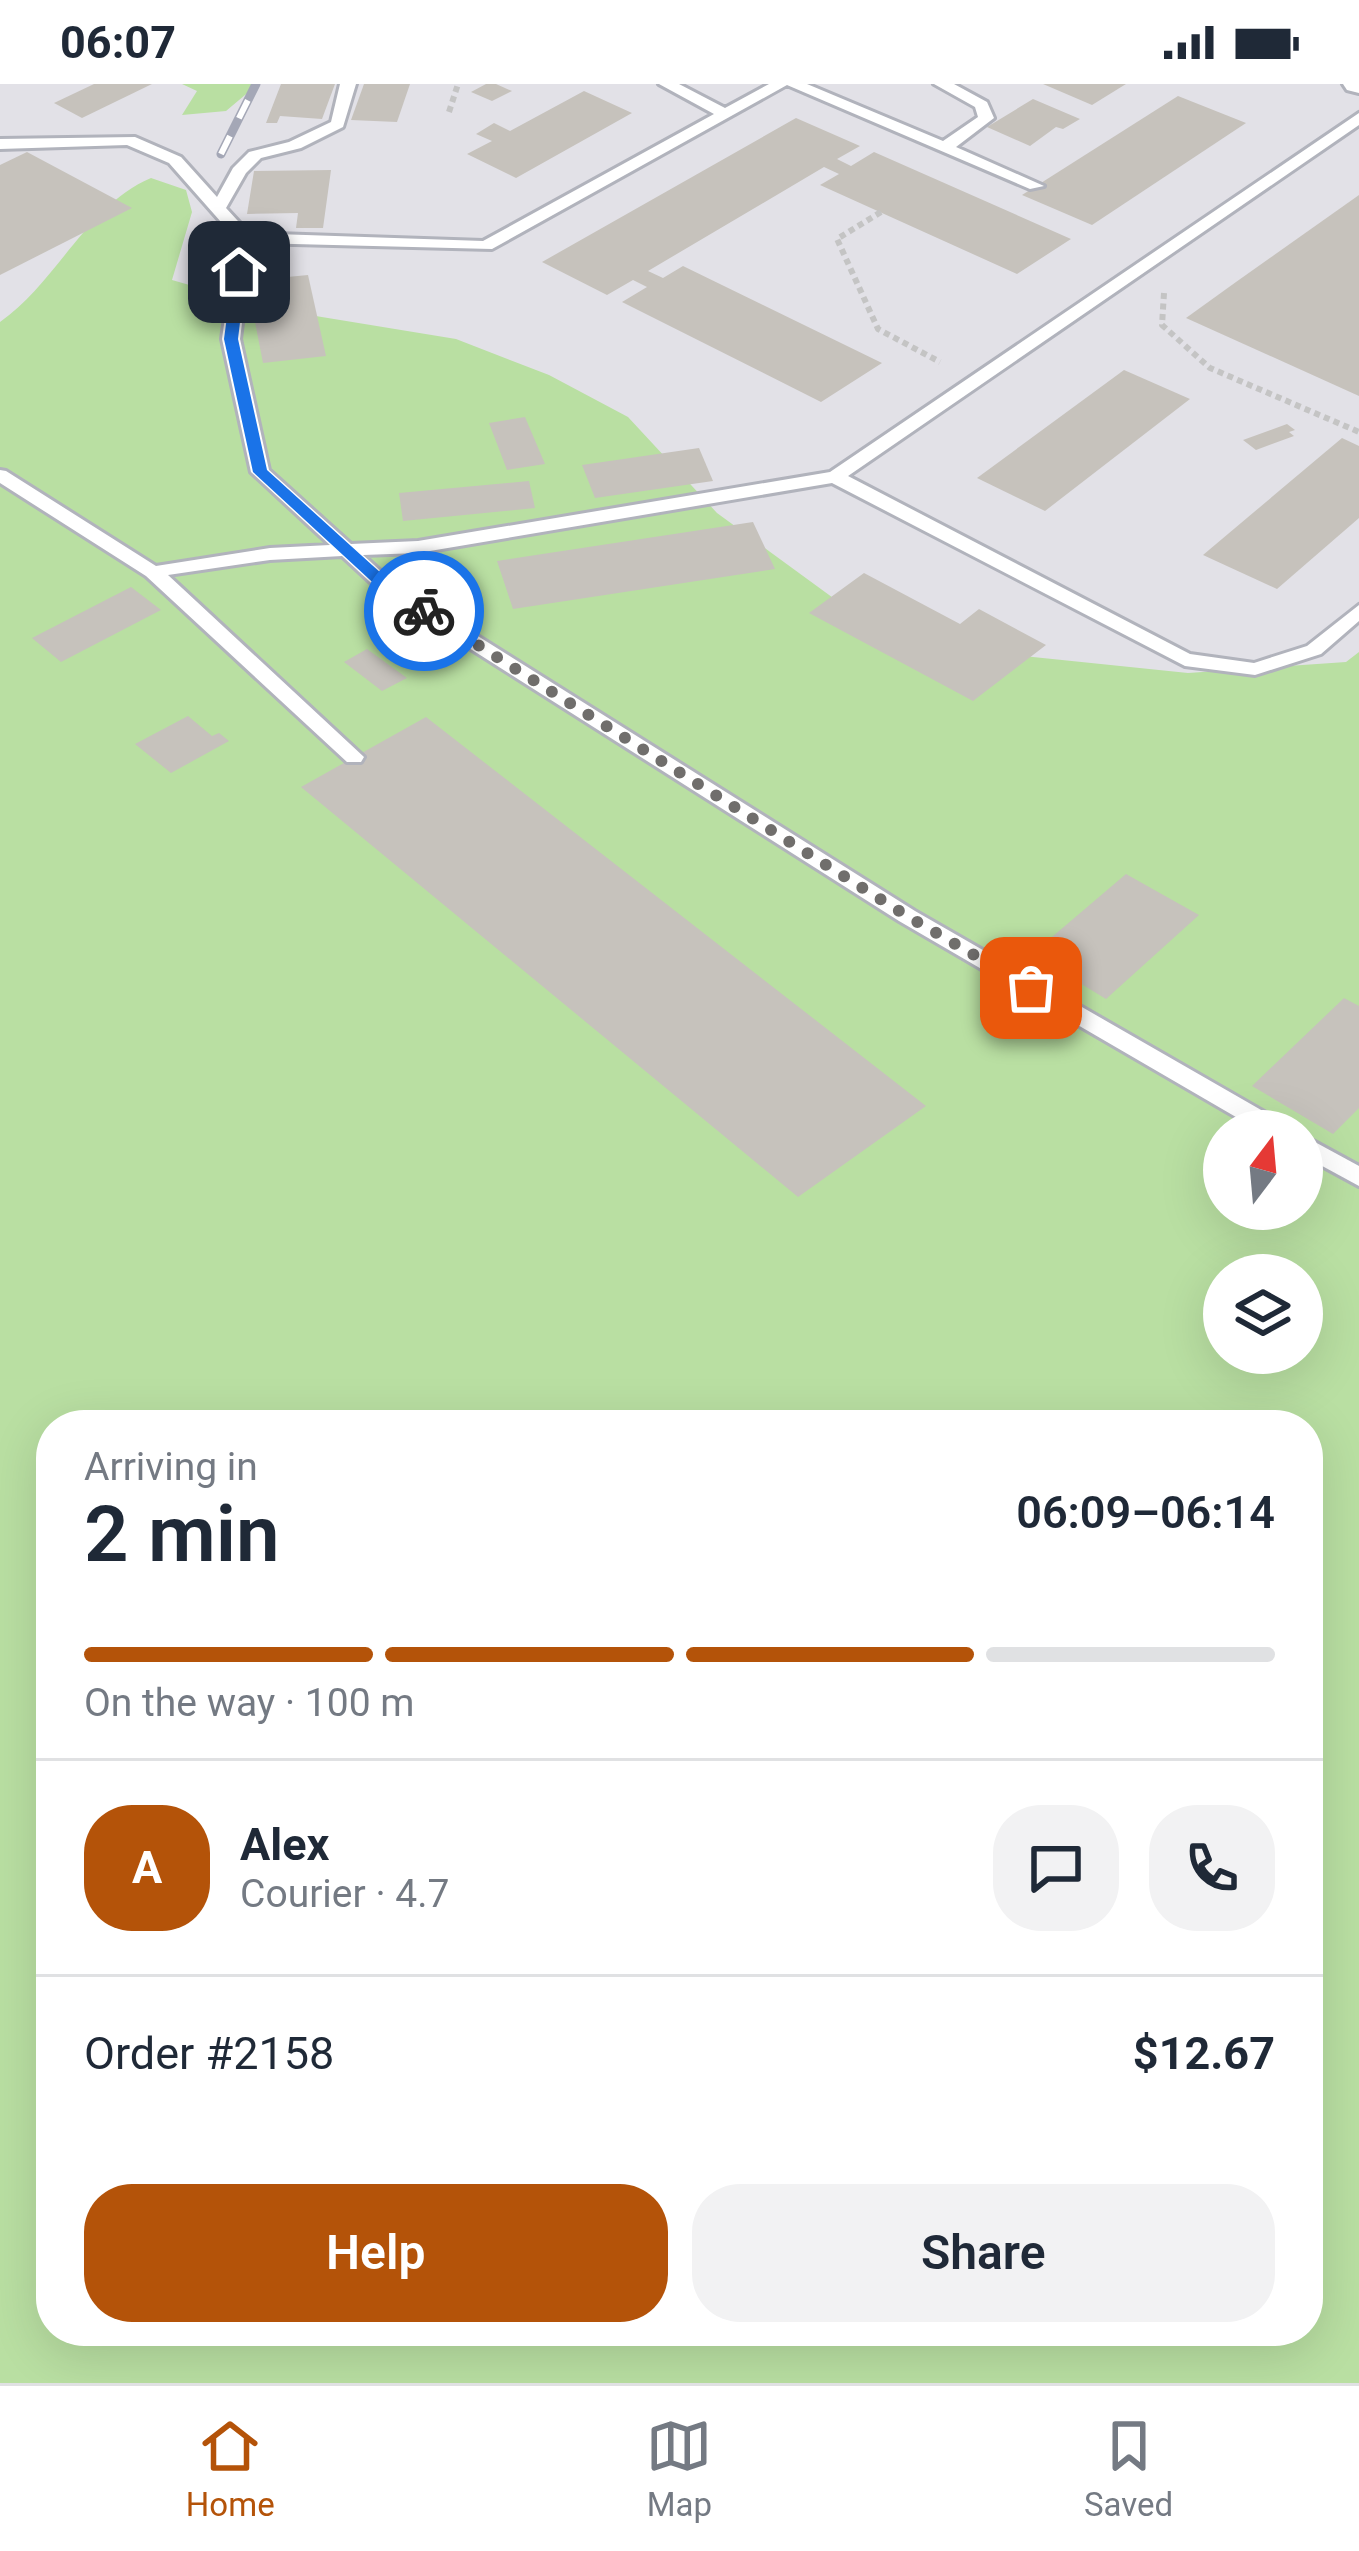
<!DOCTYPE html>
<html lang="en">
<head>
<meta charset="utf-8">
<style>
  :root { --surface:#fff; --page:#f2f2f3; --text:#1f2937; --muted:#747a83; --line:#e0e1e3; --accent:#b45309 }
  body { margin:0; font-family:Roboto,sans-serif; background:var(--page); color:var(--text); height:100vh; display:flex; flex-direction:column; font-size:45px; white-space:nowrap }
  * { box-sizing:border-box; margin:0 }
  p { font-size:39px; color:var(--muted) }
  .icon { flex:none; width:66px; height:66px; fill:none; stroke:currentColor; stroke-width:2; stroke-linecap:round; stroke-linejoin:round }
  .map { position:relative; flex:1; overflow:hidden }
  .side { position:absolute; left:36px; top:1326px; width:1287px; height:936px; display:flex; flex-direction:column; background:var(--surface); border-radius:48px; box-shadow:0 12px 48px #0002 }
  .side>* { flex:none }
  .needle { width:78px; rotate:16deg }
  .controls { position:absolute; left:1203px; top:1026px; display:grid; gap:24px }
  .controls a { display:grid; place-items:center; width:120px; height:120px; border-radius:50%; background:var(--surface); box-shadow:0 12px 48px #0002; font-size:60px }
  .pin { position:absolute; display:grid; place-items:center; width:102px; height:102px; color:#fff; margin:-51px; border-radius:24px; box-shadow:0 6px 18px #0006 }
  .courier { position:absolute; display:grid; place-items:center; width:120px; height:120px; margin:-60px; border:9px solid #1a73e8; border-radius:50%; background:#fff; color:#222; box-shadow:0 3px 15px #0007 }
  .head em { font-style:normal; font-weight:600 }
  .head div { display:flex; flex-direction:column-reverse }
  .head { display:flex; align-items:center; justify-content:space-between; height:204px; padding:0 48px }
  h1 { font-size:78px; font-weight:600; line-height:90px }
  .bar { display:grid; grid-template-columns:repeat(4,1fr); gap:18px 12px; align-content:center; height:144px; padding:0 48px }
  .bar i { height:15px; border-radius:9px; background:var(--line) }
  .bar .selected { background:var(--accent) }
  .bar p { grid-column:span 4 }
  .line { display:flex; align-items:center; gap:30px; padding:0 48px; border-top:3px solid var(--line) }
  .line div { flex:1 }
  .round { display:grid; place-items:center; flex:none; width:126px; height:126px; border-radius:48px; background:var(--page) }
  .primary-button { display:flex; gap:24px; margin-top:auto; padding:24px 48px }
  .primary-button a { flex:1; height:138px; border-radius:48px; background:var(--accent); color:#fff; font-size:48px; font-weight:600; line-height:138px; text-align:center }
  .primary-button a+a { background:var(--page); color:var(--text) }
  .status { display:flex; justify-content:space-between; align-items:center; height:84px; padding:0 60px; background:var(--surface); direction:ltr }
  .status svg { height:33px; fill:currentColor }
  .tab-bar { display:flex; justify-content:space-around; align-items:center; height:168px; border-top:3px solid var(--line); background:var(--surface); font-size:33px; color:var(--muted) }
  .tab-bar a { display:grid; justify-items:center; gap:6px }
  .tab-bar .selected { color:var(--accent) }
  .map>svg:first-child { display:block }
  .industrial { fill:#e2e1e7; fill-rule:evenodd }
  .green { fill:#b9dfa2; fill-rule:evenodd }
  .building { fill:#c6c2bc }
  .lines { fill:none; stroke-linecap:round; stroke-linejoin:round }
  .lane-casing { stroke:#b1b3bc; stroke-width:6 }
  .street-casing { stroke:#b1b3bc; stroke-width:6 }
  .path { stroke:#c4c4c4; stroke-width:6; stroke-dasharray:6 4.5; stroke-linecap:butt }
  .lane { fill:#fff; fill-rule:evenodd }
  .street { fill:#fff; fill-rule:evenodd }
  .rail-casing { stroke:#a4a7b6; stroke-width:9 }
  .rail { stroke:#fff; stroke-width:6; stroke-dasharray:20; stroke-linecap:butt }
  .route { fill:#1a73e8 }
  .done { stroke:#706e6c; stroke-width:12; stroke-dasharray:0 21.6 }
</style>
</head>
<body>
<div class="status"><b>06:07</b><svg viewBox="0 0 49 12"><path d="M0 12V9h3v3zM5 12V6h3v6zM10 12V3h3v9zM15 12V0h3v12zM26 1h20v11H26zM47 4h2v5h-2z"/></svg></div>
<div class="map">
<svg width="1359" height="2299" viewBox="0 0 1359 2299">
  <rect width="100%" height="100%" fill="#ede7e1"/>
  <path class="industrial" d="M0,0H1359V2299H0ZM1224,1047H1302V1125H1224ZM1224,1191H1302V1269H1224ZM51,1341H1308V2247H51Z"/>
  <g class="green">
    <polygon points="182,0 258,0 226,27 182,31 197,7"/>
    <path d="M151,94L186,106L192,128L172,196L273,225L456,255L549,291L628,333L717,429L851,527L994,569L1188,589L1346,578L1359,568V2299H0V238C56,199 88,120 151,94ZM1224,1047H1302V1125H1224ZM1224,1191H1302V1269H1224ZM51,1341H1308V2247H51Z"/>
  </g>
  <g class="building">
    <polygon points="94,0 152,0 82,34 54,19"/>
    <polygon points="281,0 335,0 322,35 280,32 277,39 266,39"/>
    <polygon points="364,0 410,0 397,38 351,36"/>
    <polygon points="486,0 496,0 512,7 492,17 471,8"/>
    <polygon points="1043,0 1126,0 1092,21"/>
    <polygon points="584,7 632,29 516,94 467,70 492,57 476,50 494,39 510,47"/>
    <polygon points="1178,12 1246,39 1092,141 1022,111"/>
    <polygon points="1033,15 1080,35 1063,45 1056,43 1030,62 987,43"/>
    <polygon points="796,34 860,62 837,75 851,82 874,68 1071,155 1017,190 820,101 839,90 824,83 648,187 663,194 683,182 882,279 821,318 622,218 647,203 633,196 607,211 542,178"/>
    <polygon points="27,68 132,124 0,191 0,81"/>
    <polygon points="331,86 323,144 296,144 298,129 247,130 254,87"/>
    <polygon points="1359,111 1359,312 1186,234 1236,198"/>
    <polygon points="308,191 326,272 263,279 247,197"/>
    <polygon points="1124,286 1190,315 1045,427 977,394"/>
    <polygon points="525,333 545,380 507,386 489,339"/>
    <polygon points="1287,340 1295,346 1289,348 1294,352 1256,366 1243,356"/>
    <polygon points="1342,354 1359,362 1359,434 1277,505 1203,471"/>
    <polygon points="699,364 713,397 595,414 582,381"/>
    <polygon points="529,397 535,424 403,437 399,409"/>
    <polygon points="753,438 775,485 513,525 497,477"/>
    <polygon points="864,489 960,540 979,525 1046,561 973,617 809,529"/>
    <polygon points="131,503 161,526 61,578 32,554"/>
    <polygon points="367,565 407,594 382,607 344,578"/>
    <polygon points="188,632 212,652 219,649 229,657 171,689 135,660"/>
    <polygon points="426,633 926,1022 798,1113 301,703"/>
    <polygon points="1126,790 1199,831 1106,915 1032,870"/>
    <polygon points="1344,914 1359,922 1359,1024 1333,1050 1252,1002"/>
  </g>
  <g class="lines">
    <g class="lane-casing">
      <g id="lane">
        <polygon points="340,0 356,0 343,43 301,64 261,74 246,89 226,124 249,149 483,157 714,30 659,0 679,0 725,24 769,0 807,0 943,57 978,33 975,23 934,0 954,0 987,18 994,34 956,63 1044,102 1030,105 787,1 492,165 252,159 240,255 269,386 351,460 418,457 830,388 1359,29 1359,41 848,392 1190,570 1254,579 1307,562 1359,521 1359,537 1321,570 1255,591 1185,582 832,399 418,469 363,471 395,500 915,827 1287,1041 1291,1047 1260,1047 899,837 381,508 342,472 270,476 168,491 364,673 361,678 347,678 146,492 0,399 0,386 6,387 156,482 270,464 330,461 251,388 222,255 236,155 169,79 127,61 0,65 0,55 135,53 181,73 217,113 233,84 249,68 289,58 331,38"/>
        <polygon points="1302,1051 1359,1082 1359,1102 1302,1071"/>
      </g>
    </g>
    <g class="street-casing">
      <polygon id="street" points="1343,0 1359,0 1359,9 1347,6"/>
    </g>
    <g class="path">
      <polyline points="449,28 458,0"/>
      <polyline points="881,128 837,155 878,245 940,278"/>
      <polyline points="1164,209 1162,241 1210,284 1359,348"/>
    </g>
    <use href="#lane" class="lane"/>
    <use href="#street" class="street"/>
    <g class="rail-casing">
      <polyline id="rail" points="221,70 256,0"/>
    </g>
    <use href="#rail" class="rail"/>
  </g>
  <polygon class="route" points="239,184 246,188 238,255 267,386 393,500 430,523 430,530 419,530 382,507 253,388 224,255 233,188"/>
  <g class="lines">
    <polyline class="done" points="424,527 907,832 1031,904"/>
  </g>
</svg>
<div class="controls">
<a><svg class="needle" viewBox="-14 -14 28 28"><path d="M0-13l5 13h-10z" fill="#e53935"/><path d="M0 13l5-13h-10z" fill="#747a83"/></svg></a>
<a><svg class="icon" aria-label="layers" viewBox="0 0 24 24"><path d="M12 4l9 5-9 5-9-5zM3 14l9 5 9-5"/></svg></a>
</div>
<div class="pin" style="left:1031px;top:904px;background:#ea580c"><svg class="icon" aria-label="bag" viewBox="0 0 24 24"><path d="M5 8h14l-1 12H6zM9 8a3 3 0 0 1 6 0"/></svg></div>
<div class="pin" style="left:239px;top:188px;background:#1f2937"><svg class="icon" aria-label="home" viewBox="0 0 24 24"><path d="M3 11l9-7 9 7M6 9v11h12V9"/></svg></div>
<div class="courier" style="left:424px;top:527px"><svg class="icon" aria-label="bike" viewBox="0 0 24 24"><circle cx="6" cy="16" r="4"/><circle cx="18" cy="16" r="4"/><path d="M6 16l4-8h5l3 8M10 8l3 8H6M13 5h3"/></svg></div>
<section class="side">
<div class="head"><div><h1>2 min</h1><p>Arriving in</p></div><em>06:09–06:14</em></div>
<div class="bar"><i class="selected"></i><i class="selected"></i><i class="selected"></i><i></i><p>On the way · 100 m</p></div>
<div class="line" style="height:216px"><b class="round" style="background:var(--accent);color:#fff">A</b><div><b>Alex</b><p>Courier · 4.7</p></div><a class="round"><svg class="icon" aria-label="chat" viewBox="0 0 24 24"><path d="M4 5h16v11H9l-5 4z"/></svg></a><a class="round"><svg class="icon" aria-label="phone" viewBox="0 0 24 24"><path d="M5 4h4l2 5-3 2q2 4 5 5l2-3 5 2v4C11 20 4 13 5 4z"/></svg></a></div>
<div class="line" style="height:156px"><div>Order #2158</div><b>$12.67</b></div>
<div class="primary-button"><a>Help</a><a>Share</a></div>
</section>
</div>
<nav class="tab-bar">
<a class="selected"><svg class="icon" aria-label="home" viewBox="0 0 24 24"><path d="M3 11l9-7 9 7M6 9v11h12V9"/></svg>Home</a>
<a><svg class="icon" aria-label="map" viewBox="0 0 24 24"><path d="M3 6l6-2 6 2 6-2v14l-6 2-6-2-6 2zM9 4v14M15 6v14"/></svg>Map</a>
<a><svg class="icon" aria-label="saved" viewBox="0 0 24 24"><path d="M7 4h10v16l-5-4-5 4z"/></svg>Saved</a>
</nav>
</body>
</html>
